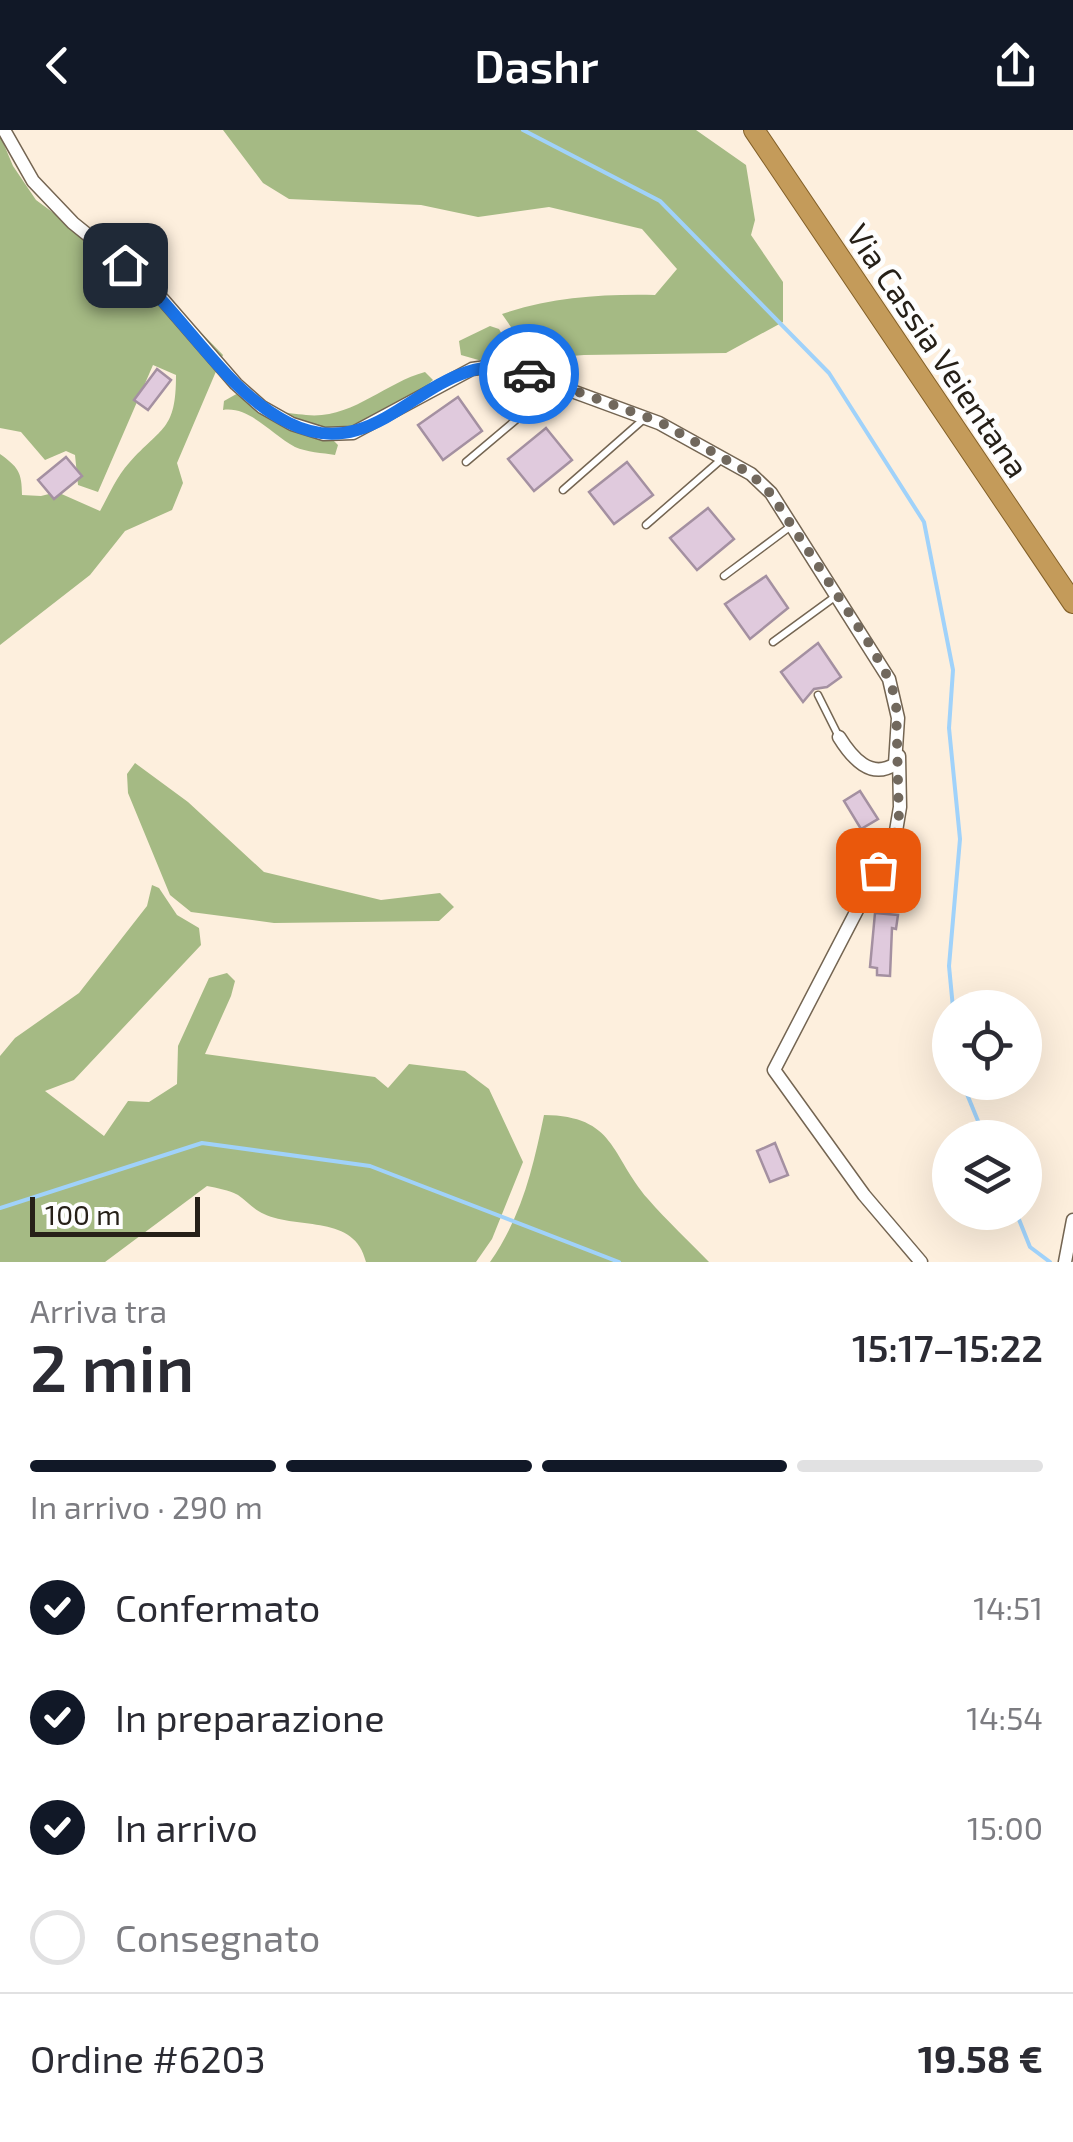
<!DOCTYPE html>
<html lang="it">
<head>
<meta charset="utf-8">
<style>
  :root { --surface:#fff; --page:#f7f7f7; --text:#2b2b33; --muted:#7c7c81; --line:#e1e1e2; --accent:#111827 }
  body { margin:0; font-family:"Exo 2",sans-serif; background:var(--page); color:var(--text); height:100vh; display:flex; flex-direction:column; font-size:38px; white-space:nowrap }
  * { box-sizing:border-box; margin:0 }
  p { font-size:32px; color:var(--muted) }
  .icon { flex:none; width:55px; height:55px; fill:none; stroke:currentColor; stroke-width:2; stroke-linecap:round; stroke-linejoin:round }
  .map { position:relative; height:1132px; overflow:hidden }
  .sheet { display:flex; flex-direction:column; background:var(--surface); flex:1 }
  .sheet>* { flex:none }
  .tools { position:absolute; left:932px; top:860px; display:grid; gap:20px }
  .tools a { display:grid; place-items:center; width:110px; height:110px; border-radius:50%; background:var(--surface); box-shadow:0 10px 40px #0002; font-size:50px }
  .scale { position:absolute; left:30px; bottom:25px; width:170px; box-sizing:border-box; padding-left:10px; border:5px solid #262018; border-top:0; font-size:28px; line-height:35px; white-space:nowrap; color:#262018; -webkit-text-stroke:8px #fefefe; paint-order:stroke }
  .pin { position:absolute; display:grid; place-items:center; width:85px; height:85px; color:#fff; margin:-42px; border-radius:20px; box-shadow:0 5px 15px #0006 }
  .courier { position:absolute; display:grid; place-items:center; width:100px; height:100px; margin:-50px; border:8px solid #1a73e8; border-radius:50%; background:#fff; color:#222; box-shadow:0 2px 12px #0007 }
  .headline em { font-style:normal; font-weight:600 }
  .headline div { display:flex; flex-direction:column-reverse }
  .headline { display:flex; align-items:center; justify-content:space-between; height:170px; padding:0 30px }
  h1 { font-size:65px; font-weight:600; line-height:75px }
  .bar { display:grid; grid-template-columns:repeat(4,1fr); gap:15px 10px; align-content:center; height:120px; padding:0 30px }
  .bar i { height:12px; border-radius:8px; background:var(--line) }
  .bar .current { background:var(--accent) }
  .bar p { grid-column:span 4 }
  .line { display:flex; align-items:center; gap:25px; padding:0 30px; border-top:2px solid var(--line) }
  .line div { flex:1 }
  ol { padding:0 30px; list-style:none }
  li { display:flex; align-items:center; gap:30px; height:110px }
  li p { margin-inline-start:auto }
  li .icon { padding:10px; border-radius:50%; background:var(--accent); color:#fff; stroke-width:4 }
  li:last-child { color:var(--muted) }
  li i { width:55px; height:55px; border:5px solid var(--line); border-radius:50% }
  header { display:flex; justify-content:space-between; align-items:center; height:130px; padding:0 30px; background:var(--accent); color:#fff; font-size:45px; font-weight:600 }
  .map>svg:first-child { display:block }
  .forest { fill:#a5ba84 }
  .lines { fill:none; stroke-linecap:round; stroke-linejoin:round }
  .stream { stroke:#a0d2fa; stroke-width:4 }
  .building { fill:#e0cadd; stroke:#a490a1; stroke-width:2.5 }
  .service-casing { stroke:#746552; stroke-width:9 }
  .minor-casing { stroke:#746552; stroke-width:15 }
  .trunk-casing { stroke:#836028; stroke-width:22 }
  .service { stroke:#fff; stroke-width:6 }
  .minor { stroke:#fff; stroke-width:12 }
  .trunk { stroke:#c49b5a; stroke-width:20 }
  .done { stroke:#71685d; stroke-width:10; stroke-dasharray:0 18 }
  .route { stroke:#1a73e8; stroke-width:12 }
  .labels { text-anchor:middle; dominant-baseline:central; stroke-width:10; stroke-linejoin:round; paint-order:stroke }
  .street-label { font-size:32px; fill:#262018; stroke:#fefefe }
</style>
</head>
<body>
<header><svg class="icon" aria-label="back" viewBox="0 0 24 24"><path d="M15 5l-7 7 7 7"/></svg>Dashr<svg class="icon" aria-label="share" viewBox="0 0 24 24"><path d="M12 15V3M7 8l5-5 5 5M5 13v7h14v-7"/></svg></header>
<div class="map">
<svg width="1073" height="1132" viewBox="0 0 1073 1132">
  <rect width="100%" height="100%" fill="#fdefdd"/>
  <g class="forest">
    <path d="M223,0H696L746,35L755,90L751,105L783,152V192L726,223L584,225L533,229L502,184C553,167 602,164 655,165L677,139L642,99L549,77L478,87L421,75L289,69L263,53Z"/>
    <path d="M0,5L13,36L36,70L101,118L135,135L223,225L177,333L183,353L172,380L125,401L90,445L0,515V324C18,337 22,342 22,365L41,366L57,362L100,381C109,365 117,346 129,333C162,296 176,301 176,245L153,235L98,362L78,355L75,325L66,321L45,330L21,302L0,298Z"/>
    <polygon points="490,196 499,199 507,213 482,231 461,225 459,211"/>
    <path d="M425,242L433,250C405,276 364,294 328,305L338,315L335,325C323,323 306,322 295,317C272,305 250,276 223,280L224,271L240,262C257,264 261,270 275,279C283,283 297,284 306,285C351,290 384,253 425,242Z"/>
    <polygon points="135,633 188,672 264,742 381,770 440,763 454,777 439,791 274,793 191,782 170,765 128,663 127,644"/>
    <path d="M152,755L159,758L177,785L199,798L201,815L74,950L45,961L104,1006L128,971L149,972L177,954L178,916L209,848L227,843L235,851L231,866L205,924L375,947L388,958L409,934L465,941L489,959L523,1032L492,1109L476,1132H366C355,1084 299,1100 264,1084C254,1080 247,1071 238,1065C229,1060 217,1058 207,1056L105,1132H0V926L15,908L79,863L147,776Z"/>
    <path d="M544,985C616,986 610,1025 648,1069C667,1091 689,1111 709,1132H490C522,1086 533,1038 544,985Z"/>
  </g>
  <g class="lines">
    <g class="stream">
      <polyline points="523,0 660,71 829,243 924,392 953,540 949,598 960,709 949,836 953,878"/>
      <polyline points="962,952 985,1008"/>
      <polyline points="0,1078 202,1013 370,1036 619,1132"/>
      <polyline points="1016,1082 1030,1117 1050,1132"/>
    </g>
  </g>
  <g class="building">
    <polygon points="157,239 171,250 148,280 134,270"/>
    <polygon points="458,267 482,301 443,330 418,295"/>
    <polygon points="546,298 572,330 534,361 508,329"/>
    <polygon points="66,327 82,346 54,369 38,350"/>
    <polygon points="627,332 653,365 614,394 589,362"/>
    <polygon points="708,378 734,409 697,440 670,408"/>
    <polygon points="766,446 788,478 750,509 725,474"/>
    <polygon points="818,513 841,547 827,557 814,559 803,572 781,542"/>
    <polygon points="860,661 878,689 861,699 844,671"/>
    <polygon points="875,783 898,785 896,799 892,798 890,846 877,845 877,838 870,837"/>
    <polygon points="775,1013 788,1045 770,1052 757,1021"/>
  </g>
  <g class="lines">
    <g class="service-casing">
      <g id="service">
        <polyline points="466,332 556,256"/>
        <polyline points="563,360 645,288"/>
        <polyline points="646,395 723,328"/>
        <polyline points="724,446 791,396"/>
        <polyline points="773,512 836,466"/>
        <polyline points="818,565 839,607"/>
      </g>
    </g>
    <g class="minor-casing">
      <g id="minor">
        <path d="M4,0L33,51L73,93L151,156L236,254L262,277L292,294L324,304L353,303L472,239L501,235L659,293L751,344L771,363L889,549L898,588L895,634C871,650 852,628 839,607"/>
        <polyline points="899,626 900,677 895,707 774,940 864,1065 921,1132"/>
        <polyline points="1065,1132 1073,1090"/>
      </g>
    </g>
    <g class="trunk-casing">
      <polyline id="trunk" points="754,0 1073,473"/>
    </g>
    <use href="#service" class="service"/>
    <use href="#minor" class="minor"/>
    <use href="#trunk" class="trunk"/>
  </g>
  <g class="lines">
    <polyline class="done" points="529,244 660,292 751,344 771,364 870,515 889,549 896,570 899,693 878,740"/>
    <path class="route" d="M125,135C184,182 221,259 289,293C387,342 434,206 529,244"/>
  </g>
  <g class="labels">
    <g class="street-label">
      <text transform="translate(939 220) rotate(56)">Via Cassia Veientana</text>
    </g>
  </g>
</svg>
<div class="tools">
<a><svg class="icon" aria-label="locate" viewBox="0 0 24 24"><circle cx="12" cy="12" r="6"/><path d="M12 2v4M12 18v4M2 12h4M18 12h4"/></svg></a>
<a><svg class="icon" aria-label="layers" viewBox="0 0 24 24"><path d="M12 4l9 5-9 5-9-5zM3 14l9 5 9-5"/></svg></a>
</div>
<div class="scale">100 m</div>
<div class="pin" style="left:878px;top:740px;background:#ea580c"><svg class="icon" aria-label="bag" viewBox="0 0 24 24"><path d="M5 8h14l-1 12H6zM9 8a3 3 0 0 1 6 0"/></svg></div>
<div class="pin" style="left:125px;top:135px;background:#1f2937"><svg class="icon" aria-label="home" viewBox="0 0 24 24"><path d="M3 11l9-7 9 7M6 9v11h12V9"/></svg></div>
<div class="courier" style="left:529px;top:244px"><svg class="icon" aria-label="car" viewBox="0 0 24 24"><path d="M5 17H2v-5l4-1 3-4h7l3 4 3 1v5h-3M9 17h6M6 11h13"/><circle cx="7" cy="17" r="2"/><circle cx="17" cy="17" r="2"/></svg></div>
</div>
<section class="sheet">
<div class="headline"><div><h1>2 min</h1><p>Arriva tra</p></div><em>15:17–15:22</em></div>
<div class="bar"><i class="current"></i><i class="current"></i><i class="current"></i><i></i><p>In arrivo · 290 m</p></div>
<ol>
<li><svg class="icon" aria-label="check" viewBox="0 0 24 24"><path d="M5 12l5 5 9-10"/></svg>Confermato<p>14:51</p></li>
<li><svg class="icon" aria-label="check" viewBox="0 0 24 24"><path d="M5 12l5 5 9-10"/></svg>In preparazione<p>14:54</p></li>
<li><svg class="icon" aria-label="check" viewBox="0 0 24 24"><path d="M5 12l5 5 9-10"/></svg>In arrivo<p>15:00</p></li>
<li><i></i>Consegnato</li>
</ol>
<div class="line" style="height:130px"><div>Ordine #6203</div><b>19.58 €</b></div>
</section>
</body>
</html>
